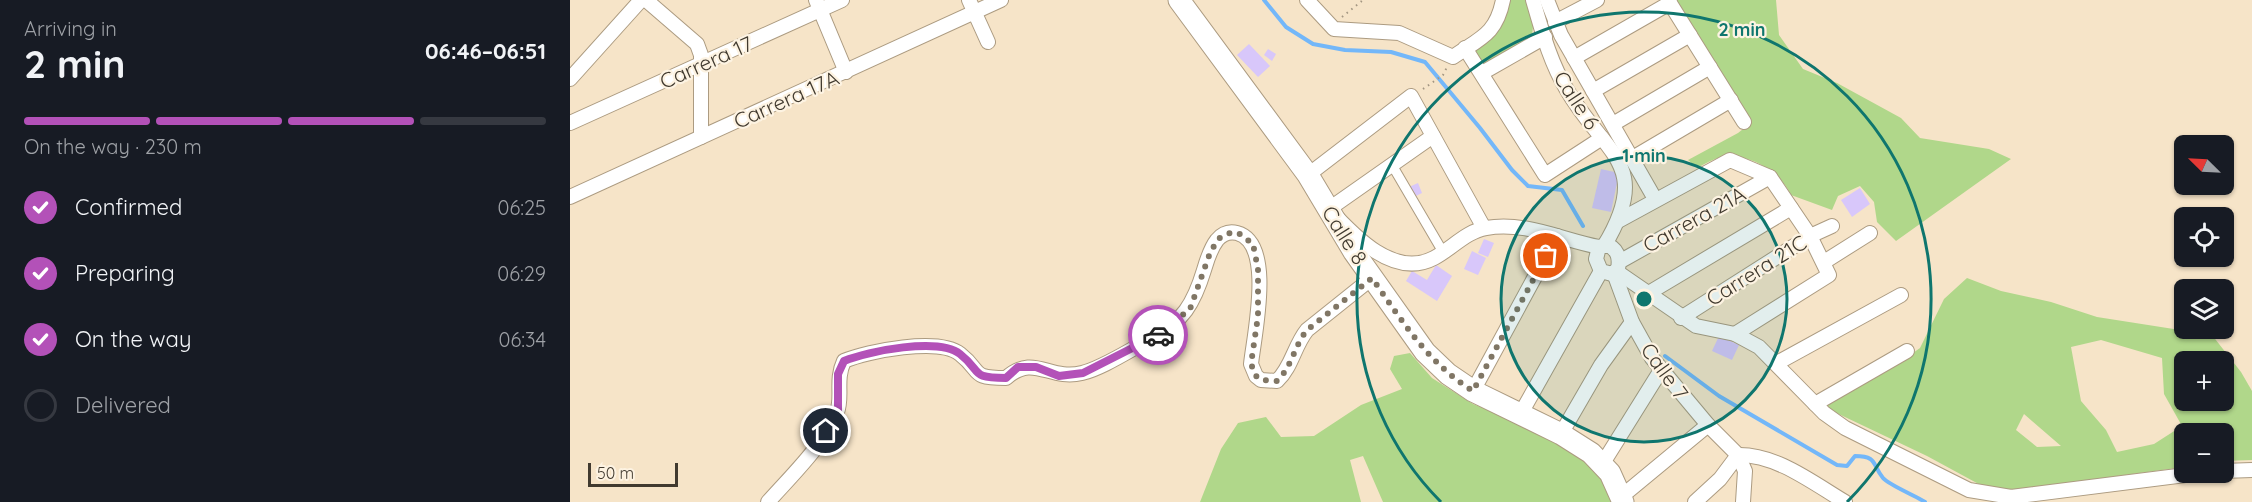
<!DOCTYPE html>
<html lang="en">
<head>
<meta charset="utf-8">
<style>
  :root { --surface:#171b24; --page:#242831; --text:#f1f3f6; --muted:#9ea1a6; --line:#363941; --accent:#b351b8 }
  body { margin:0; font-family:Quicksand,sans-serif; background:var(--page); color:var(--text); height:100vh; display:flex; flex-direction:column; font-size:22px; white-space:nowrap }
  * { box-sizing:border-box; margin:0 }
  p { font-size:20px; color:var(--muted) }
  .icon { flex:none; width:33px; height:33px; fill:none; stroke:currentColor; stroke-width:2; stroke-linecap:round; stroke-linejoin:round }
  .map { position:relative; flex:1; overflow:hidden }
  .drawer { display:flex; flex-direction:column; background:var(--surface); width:570px }
  .drawer>* { flex:none }
  .needle { width:39px; rotate:294deg }
  .tools { position:absolute; left:1604px; top:135px; display:grid; gap:12px }
  .tools a { display:grid; place-items:center; width:60px; height:60px; border-radius:9px; background:var(--surface); box-shadow:0 2px 4px #0004; font-size:30px }
  .scale { position:absolute; left:18px; bottom:15px; width:90px; box-sizing:border-box; padding-left:6px; border:3px solid #413a2f; border-top:0; font-size:16px; line-height:21px; white-space:nowrap; color:#413a2f; -webkit-text-stroke:4px #fdf3e2; paint-order:stroke }
  .pin { position:absolute; display:grid; place-items:center; width:51px; height:51px; color:#fff; margin:-26px; border:3px solid #fff; border-radius:50%; box-shadow:0 2px 6px #0007 }
  .courier { position:absolute; display:grid; place-items:center; width:60px; height:60px; margin:-30px; border:4px solid #b351b8; border-radius:50%; background:#fff; color:#222; box-shadow:0 2px 8px #0007 }
  .headline em { font-style:normal; font-weight:800 }
  .headline div { display:flex; flex-direction:column-reverse }
  .headline { display:flex; align-items:center; justify-content:space-between; height:102px; padding:0 24px }
  h1 { font-size:39px; font-weight:800; line-height:45px }
  .bar { display:grid; grid-template-columns:repeat(4,1fr); gap:9px 6px; align-content:center; height:72px; padding:0 24px }
  .bar i { height:8px; border-radius:4px; background:var(--line) }
  .bar .selected { background:var(--accent) }
  .bar p { grid-column:span 4 }
  ol { padding:0 24px; list-style:none }
  li { display:flex; align-items:center; gap:18px; height:66px }
  li p { margin-inline-start:auto }
  li .icon { padding:6px; border-radius:50%; background:var(--accent); color:#fff; stroke-width:4 }
  li:last-child { color:var(--muted) }
  li i { width:33px; height:33px; border:3px solid var(--line); border-radius:50% }
  main { display:flex; flex:1; min-height:0 }
  .map>svg:first-child { display:block }
  .green { fill:#b0d78a; fill-rule:evenodd }
  .lines { fill:none; stroke-linecap:round; stroke-linejoin:round }
  .stream { stroke:#73b7f9; stroke-width:4 }
  .building { fill:#d8c7fa }
  .pedestrian-casing { stroke:#ac9b81; stroke-width:11 }
  .minor-casing { stroke:#ac9b81; stroke-width:16 }
  .primary-casing { stroke:#ac9b81; stroke-width:23 }
  .path { stroke:#a39682; stroke-width:2; stroke-dasharray:1.5 4.5; stroke-linecap:butt }
  .pedestrian { stroke:#fff; stroke-width:9 }
  .minor { stroke:#fff; stroke-width:14 }
  .primary { stroke:#fff; stroke-width:21 }
  .done { stroke:#807665; stroke-width:6; stroke-dasharray:0 10.8 }
  .route { stroke:#b351b8; stroke-width:8 }
  .ring { fill:none; stroke:#0f766e; stroke-width:3 }
  .labels { text-anchor:middle; dominant-baseline:central; stroke-width:4.5; stroke-linejoin:round; paint-order:stroke }
  .street-label { font-size:21px; fill:#413a2f; stroke:#fdf3e2 }
  .centre { fill:#0f766e; stroke:#fdf3e2; stroke-width:3 }
  .ring-label { font-size:18px; text-anchor:middle; font-weight:bold; fill:#0f766e; stroke:#fdf3e2; stroke-width:4.5; stroke-linejoin:round; paint-order:stroke }
</style>
</head>
<body>
<main>
<section class="drawer">
<div class="headline"><div><h1>2 min</h1><p>Arriving in</p></div><em>06:46–06:51</em></div>
<div class="bar"><i class="selected"></i><i class="selected"></i><i class="selected"></i><i></i><p>On the way · 230 m</p></div>
<ol>
<li><svg class="icon" aria-label="check" viewBox="0 0 24 24"><path d="M5 12l5 5 9-10"/></svg>Confirmed<p>06:25</p></li>
<li><svg class="icon" aria-label="check" viewBox="0 0 24 24"><path d="M5 12l5 5 9-10"/></svg>Preparing<p>06:29</p></li>
<li><svg class="icon" aria-label="check" viewBox="0 0 24 24"><path d="M5 12l5 5 9-10"/></svg>On the way<p>06:34</p></li>
<li><i></i>Delivered</li>
</ol>
</section>
<div class="map">
<svg width="1682" height="502" viewBox="0 0 1682 502">
  <rect width="100%" height="100%" fill="#f6e4c8"/>
  <g class="green">
    <polygon points="933,0 962,0 965,8 961,45 907,77 895,54"/>
    <path d="M1106,0H1206L1209,35L1233,69L1267,83L1331,118L1350,138L1419,149L1441,159L1326,241L1307,222L1304,202L1290,186L1268,196L1262,210L1221,195C1211,173 1184,156 1159,156C1147,156 1137,163 1127,168L1118,160L1168,133L1182,122Z"/>
    <path d="M1397,278L1431,291L1481,302L1527,317L1642,335L1671,372L1682,391V460L1653,461V434H1614V467L1445,490L1416,488L1357,456L1256,408L1260,402L1333,360L1350,348L1374,299ZM1531,340L1592,358L1594,394L1612,426L1584,444L1547,452L1536,430L1511,401L1501,347ZM1614,362H1653V400H1614ZM1454,414L1491,446L1467,447L1446,430Z"/>
    <polygon points="840,353 862,378 903,404 955,425 1025,464 1044,502 813,502 793,456 780,460 791,502 630,502 651,449 668,423 696,417 711,437 744,436 791,405 832,389 820,369 824,356"/>
  </g>
  <g class="lines">
    <g class="stream">
      <polyline points="694,0 716,27 743,44 775,50 821,52 855,62 910,128 942,170 958,186 992,190 1013,226"/>
      <path d="M1095,356L1149,396L1267,465L1277,466L1285,456C1308,456 1302,465 1313,478C1319,485 1346,496 1355,502"/>
    </g>
  </g>
  <g class="building">
    <polygon points="679,44 700,66 688,77 667,55"/>
    <polygon points="698,49 706,54 702,61 694,55"/>
    <polygon points="1031,169 1049,173 1041,212 1022,208"/>
    <polygon points="848,183 852,193 844,197 839,187"/>
    <polygon points="1290,188 1300,204 1282,217 1271,200"/>
    <polygon points="914,239 924,243 918,257 908,253"/>
    <polygon points="902,251 916,258 908,275 894,269"/>
    <polygon points="866,265 882,276 867,301 836,281 842,271 857,280"/>
    <polygon points="1149,336 1169,345 1162,360 1142,351"/>
  </g>
  <g class="lines">
    <g class="pedestrian-casing">
      <polyline id="pedestrian" points="822,165 873,252"/>
    </g>
    <g class="minor-casing">
      <g id="minor">
        <polyline points="76,0 127,44 131,55 131,137"/>
        <polyline points="246,0 276,72"/>
        <polyline points="399,0 418,42"/>
        <path d="M737,0L764,29L829,33L883,57C910,38 926,35 933,0"/>
        <path d="M963,0C972,31 980,62 997,90C1034,154 1084,164 1034,246"/>
        <polyline points="977,0 991,35 1085,199"/>
        <polyline points="1098,0 1174,122"/>
        <polyline points="985,22 1027,0"/>
        <polyline points="895,48 975,175 1032,138"/>
        <polyline points="1004,58 1100,3"/>
        <polyline points="912,73 975,37"/>
        <polyline points="0,79 71,0"/>
        <polyline points="1023,91 1120,35"/>
        <polyline points="0,123 272,0"/>
        <polyline points="1043,124 1140,67"/>
        <path d="M863,136L759,209C784,236 824,279 864,258C881,249 897,231 916,228C955,221 992,240 1029,247"/>
        <polyline points="1061,159 1161,100"/>
        <polyline points="738,175 841,96 914,228"/>
        <polyline points="0,197 431,0"/>
        <polyline points="1048,221 1160,160 1200,177 1240,236 1259,275 1165,334"/>
        <path d="M1038,245C1048,250 1050,258 1048,269L1042,274L1031,271L1026,259L1029,247Z"/>
        <polyline points="1049,262 1200,177"/>
        <polyline points="1254,262 1300,233"/>
        <polyline points="1046,271 1126,326 1165,334 1189,347 1254,413 1275,428 1399,490 1441,497 1639,472"/>
        <polyline points="1044,273 1062,322 1082,358 1138,425 1168,455 1175,471 1173,502"/>
        <polyline points="1077,294 1221,208"/>
        <polyline points="1111,318 1240,236 1262,226"/>
        <polyline points="1207,363 1331,295"/>
        <polyline points="903,391 987,236"/>
        <polyline points="1245,404 1337,351"/>
        <polyline points="950,415 1031,271"/>
        <polyline points="991,434 1031,365 1062,322"/>
        <path d="M1168,455C1206,454 1243,483 1275,502"/>
        <polyline points="1033,463 1091,370"/>
        <polyline points="1653,471 1682,470"/>
        <polyline points="1051,497 1138,425"/>
        <path d="M198,502C222,475 253,446 267,412C273,397 265,380 274,361C298,351 369,337 390,354C413,372 399,378 436,378C464,353 479,381 512,373C533,368 561,349 581,339C613,322 624,303 634,270C637,260 640,249 647,240C652,234 659,231 667,233C705,243 684,335 681,364L686,376L691,380L707,381C722,367 724,346 737,330L802,278"/>
        <polyline points="1125,502 1150,479 1168,455"/>
      </g>
    </g>
    <g class="primary-casing">
      <polyline id="primary" points="609,0 738,175 784,252 855,352 878,374 903,391 991,434 1021,453 1040,473 1053,502"/>
    </g>
    <g class="path">
      <polyline points="772,17 793,0"/>
      <polyline points="853,89 873,75 877,67"/>
    </g>
    <use href="#pedestrian" class="pedestrian"/>
    <use href="#minor" class="minor"/>
    <use href="#primary" class="primary"/>
  </g>
  <g class="lines">
    <path class="done" d="M588,335L620,309L640,253L648,239L662,232L670,234L683,244L688,269V316L681,364L686,376L691,380L707,381C722,367 724,346 737,330L802,278C832,321 858,363 903,391L976,256"/>
    <path class="route" d="M256,431L268,410V374L274,361C298,351 369,337 390,354C413,372 399,378 436,378L448,367H466L489,376L513,373L588,335"/>
  </g>
  <circle cx="1074" cy="299" r="143" fill="#0f766e" fill-opacity=".12"/>
  <g class="ring">
    <circle cx="1074" cy="299" r="143"/>
    <path d="M871 502A287 287 0 1 1 1277 502"/>
  </g>
  <g class="labels">
    <g class="street-label">
      <text transform="translate(136 62) rotate(-24)">Carrera 17</text>
      <text transform="translate(216 99) rotate(-24)">Carrera 17A</text>
      <text transform="translate(1007 100) rotate(57)">Calle 6</text>
      <text transform="translate(1124 219) rotate(-29)">Carrera 21A</text>
      <text transform="translate(775 235) rotate(58)">Calle 8</text>
      <text transform="translate(1186 270) rotate(-32)">Carrera 21C</text>
      <text transform="translate(1095 371) rotate(54)">Calle 7</text>
    </g>
  </g>
  <circle cx="1074" cy="299" r="9" class="centre"/>
  <g class="ring-label">
    <text x="1172" y="36">2 min</text>
    <text x="1074" y="162">1 min</text>
  </g>
</svg>
<div class="tools">
<a><svg class="needle" viewBox="-14 -14 28 28"><path d="M0-13l5 13h-10z" fill="#e53935"/><path d="M0 13l5-13h-10z" fill="#9ea1a6"/></svg></a>
<a><svg class="icon" aria-label="locate" viewBox="0 0 24 24"><circle cx="12" cy="12" r="6"/><path d="M12 2v4M12 18v4M2 12h4M18 12h4"/></svg></a>
<a><svg class="icon" aria-label="layers" viewBox="0 0 24 24"><path d="M12 4l9 5-9 5-9-5zM3 14l9 5 9-5"/></svg></a>
<a>+</a>
<a>−</a>
</div>
<div class="scale">50 m</div>
<div class="pin" style="left:976px;top:256px;background:#ea580c"><svg class="icon" aria-label="bag" viewBox="0 0 24 24"><path d="M5 8h14l-1 12H6zM9 8a3 3 0 0 1 6 0"/></svg></div>
<div class="pin" style="left:256px;top:431px;background:#1f2937"><svg class="icon" aria-label="home" viewBox="0 0 24 24"><path d="M3 11l9-7 9 7M6 9v11h12V9"/></svg></div>
<div class="courier" style="left:588px;top:335px"><svg class="icon" aria-label="car" viewBox="0 0 24 24"><path d="M5 17H2v-5l4-1 3-4h7l3 4 3 1v5h-3M9 17h6M6 11h13"/><circle cx="7" cy="17" r="2"/><circle cx="17" cy="17" r="2"/></svg></div>
</div>
</main>
</body>
</html>
